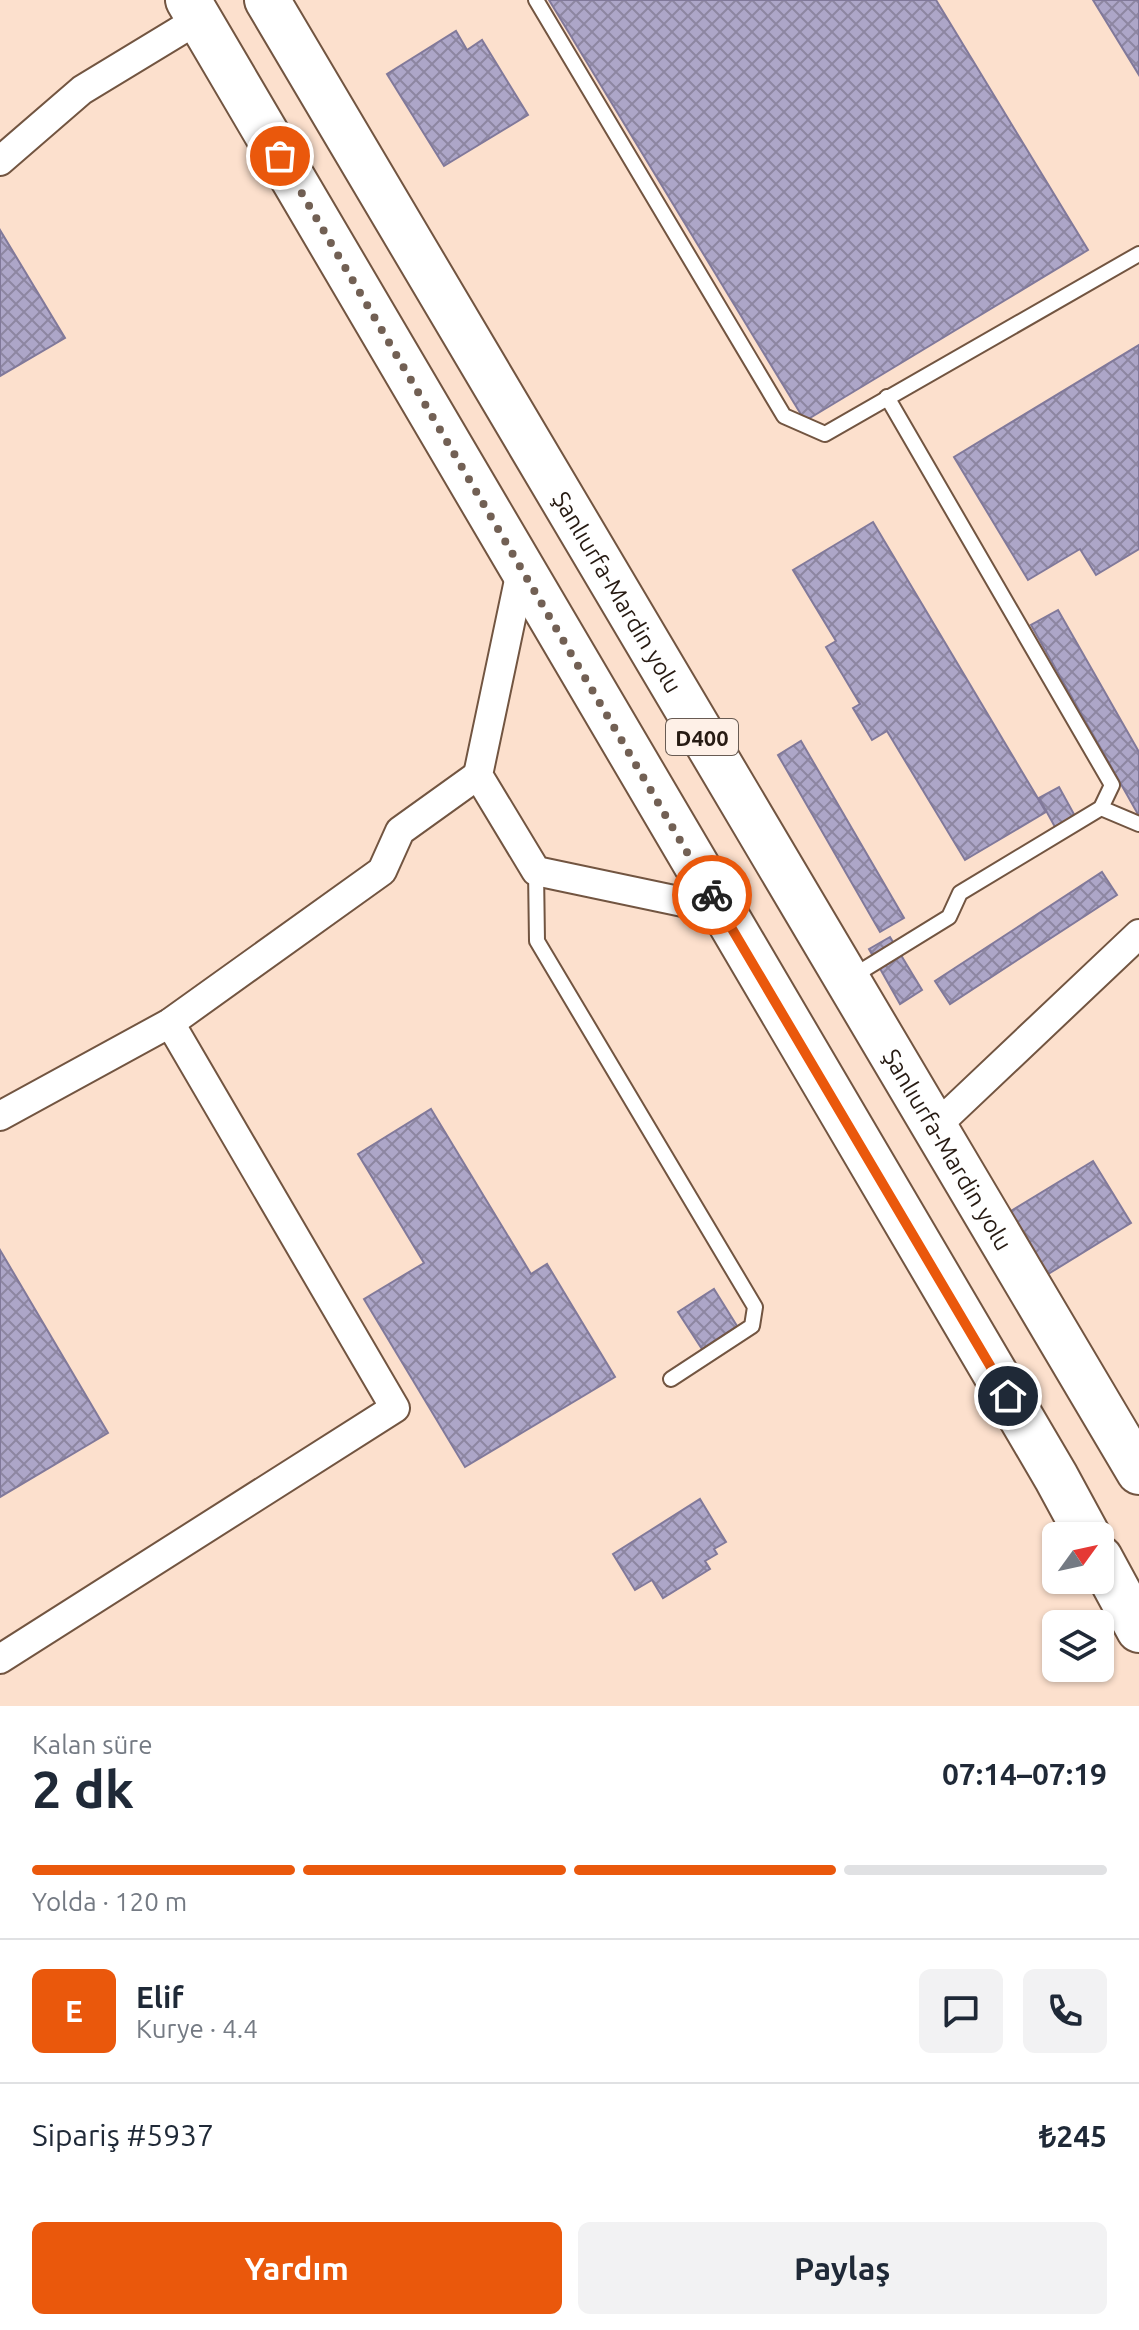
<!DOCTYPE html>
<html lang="tr">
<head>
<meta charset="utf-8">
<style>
  :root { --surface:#fff; --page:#f2f2f3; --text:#1f2937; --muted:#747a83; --line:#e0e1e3; --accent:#ea580c }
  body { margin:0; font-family:Ubuntu,sans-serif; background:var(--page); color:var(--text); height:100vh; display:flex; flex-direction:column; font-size:30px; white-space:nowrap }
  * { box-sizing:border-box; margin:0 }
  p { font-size:26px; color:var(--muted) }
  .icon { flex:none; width:44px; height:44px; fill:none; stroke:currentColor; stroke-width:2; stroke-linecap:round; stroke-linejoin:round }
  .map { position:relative; height:1706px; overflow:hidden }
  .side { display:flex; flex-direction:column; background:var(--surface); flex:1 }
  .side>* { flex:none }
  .needle { width:52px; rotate:57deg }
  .fabs { position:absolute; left:1042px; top:1522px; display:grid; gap:16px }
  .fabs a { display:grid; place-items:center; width:72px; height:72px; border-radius:12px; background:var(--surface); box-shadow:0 2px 6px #0004; font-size:40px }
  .pin { position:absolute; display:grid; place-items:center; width:68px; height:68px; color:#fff; margin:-34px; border:4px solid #fff; border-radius:50%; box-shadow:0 2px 8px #0007 }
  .courier { position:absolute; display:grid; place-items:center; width:80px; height:80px; margin:-40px; border:6px solid #ea580c; border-radius:50%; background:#fff; color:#222; box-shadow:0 2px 10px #0007 }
  .headline em { font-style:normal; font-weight:700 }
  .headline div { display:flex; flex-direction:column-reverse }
  .headline { display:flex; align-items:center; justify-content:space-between; height:136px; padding:0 32px }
  h1 { font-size:52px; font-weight:700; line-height:60px }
  .bar { display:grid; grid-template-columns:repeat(4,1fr); gap:12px 8px; align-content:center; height:96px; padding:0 32px }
  .bar i { height:10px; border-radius:6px; background:var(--line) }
  .bar .active { background:var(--accent) }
  .bar p { grid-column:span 4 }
  .line { display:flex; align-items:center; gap:20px; padding:0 32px; border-top:2px solid var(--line) }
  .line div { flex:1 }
  .round { display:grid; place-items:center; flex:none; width:84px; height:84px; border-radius:12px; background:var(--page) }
  .primary-button { display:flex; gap:16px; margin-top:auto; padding:16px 32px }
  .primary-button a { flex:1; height:92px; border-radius:12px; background:var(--accent); color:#fff; font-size:32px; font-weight:700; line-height:92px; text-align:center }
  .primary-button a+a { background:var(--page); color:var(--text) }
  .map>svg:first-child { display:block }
  .building { fill:url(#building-cross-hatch); stroke:#81799a; stroke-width:2 }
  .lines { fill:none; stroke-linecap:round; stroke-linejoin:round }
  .service-casing { stroke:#725541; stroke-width:18 }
  .minor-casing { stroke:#725541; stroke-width:32 }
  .trunk-casing { stroke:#725541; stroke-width:48 }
  .service { stroke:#fff; stroke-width:14 }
  .minor { stroke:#fff; stroke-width:28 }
  .trunk { stroke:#fff; stroke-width:44 }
  .done { stroke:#726054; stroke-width:8; stroke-dasharray:0 14.4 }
  .route { stroke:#ea580c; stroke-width:10 }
  .labels { text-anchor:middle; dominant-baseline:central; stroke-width:6; stroke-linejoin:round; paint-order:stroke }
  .shield { fill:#fef0e7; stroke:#685b53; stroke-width:2 }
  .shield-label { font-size:22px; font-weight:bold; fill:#271b13 }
  .street-label { font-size:24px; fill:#271b13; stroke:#fef0e7 }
</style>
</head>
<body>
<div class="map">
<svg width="1139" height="1706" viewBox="0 0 1139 1706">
  <defs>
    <pattern id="building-cross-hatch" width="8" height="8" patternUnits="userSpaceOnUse" patternTransform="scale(2)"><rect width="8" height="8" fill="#ada6c8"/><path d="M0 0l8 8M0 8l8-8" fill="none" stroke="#8d86a1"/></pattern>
  </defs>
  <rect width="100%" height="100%" fill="#fce0cd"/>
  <g class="building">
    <polygon points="549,0 936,0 1088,250 805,421"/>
    <polygon points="1093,0 1139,0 1139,75"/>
    <polygon points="456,31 467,50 482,40 528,115 444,166 387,74"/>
    <polygon points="0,230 65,338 0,376"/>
    <polygon points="1139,345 1139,549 1096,575 1080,549 1028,580 954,457"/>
    <polygon points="873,522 1046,812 965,860 887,731 872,740 853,708 860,704 826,647 836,641 793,570"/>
    <polygon points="1058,610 1139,752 1139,816 1031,625"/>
    <polygon points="801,741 904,918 880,932 778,755"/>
    <polygon points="1059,787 1075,816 1055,827 1039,798"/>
    <polygon points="1102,872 1117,895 950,1004 935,981"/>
    <polygon points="890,937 922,990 900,1004 869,949"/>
    <polygon points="431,1109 531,1274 547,1264 615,1377 465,1467 364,1299 424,1263 358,1154"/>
    <polygon points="1093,1161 1131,1223 1045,1276 1006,1214"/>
    <polygon points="0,1250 108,1433 0,1497"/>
    <polygon points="714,1289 737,1326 702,1349 678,1312"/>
    <polygon points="700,1499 726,1542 714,1549 717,1554 705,1561 710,1569 663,1598 652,1580 635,1590 613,1554"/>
  </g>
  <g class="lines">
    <g class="service-casing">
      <g id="service">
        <polyline points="536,0 784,416 825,434 1139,254"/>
        <polyline points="1101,808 1139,824"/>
        <polyline points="536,871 537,941 755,1307 752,1326 671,1379"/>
        <polyline points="850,978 949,917 960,893 1101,808 1112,785 887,397"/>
      </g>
    </g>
    <g class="minor-casing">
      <g id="minor">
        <polyline points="0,161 82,90 199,19"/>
        <polyline points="522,566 478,775 536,871 721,910"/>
        <polyline points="0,1116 170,1023 382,871 400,831 478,775"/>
        <polyline points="934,1128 1139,934"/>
        <polyline points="0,1659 395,1408 170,1023"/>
      </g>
    </g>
    <g class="trunk-casing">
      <g id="trunk">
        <polyline points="188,0 1056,1477 1088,1536"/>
        <path id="s1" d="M267,0L1139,1472"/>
        <polyline points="1100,1558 1139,1630"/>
      </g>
    </g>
    <use href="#service" class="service"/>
    <use href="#minor" class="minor"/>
    <use href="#trunk" class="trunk"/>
  </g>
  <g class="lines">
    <polyline class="done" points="280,156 712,895"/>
    <polyline class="route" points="712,895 1008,1396"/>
  </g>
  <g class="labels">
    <rect class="shield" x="666" y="719" width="72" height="36" rx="6"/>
    <g class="shield-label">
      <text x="702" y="737">D400</text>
    </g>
    <g class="street-label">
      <text stroke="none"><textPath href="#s1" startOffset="688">Şanlıurfa-Mardin yolu</textPath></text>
      <text stroke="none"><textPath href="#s1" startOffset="1336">Şanlıurfa-Mardin yolu</textPath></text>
    </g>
  </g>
</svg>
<div class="fabs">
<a><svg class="needle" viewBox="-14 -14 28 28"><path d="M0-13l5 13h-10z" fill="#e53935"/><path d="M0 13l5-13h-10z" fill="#747a83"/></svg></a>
<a><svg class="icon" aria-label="layers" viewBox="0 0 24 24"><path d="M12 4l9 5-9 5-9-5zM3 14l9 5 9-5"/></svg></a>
</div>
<div class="pin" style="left:280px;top:156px;background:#ea580c"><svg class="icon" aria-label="bag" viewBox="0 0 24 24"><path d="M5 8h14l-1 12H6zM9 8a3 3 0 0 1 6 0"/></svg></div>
<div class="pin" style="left:1008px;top:1396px;background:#1f2937"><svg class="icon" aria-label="home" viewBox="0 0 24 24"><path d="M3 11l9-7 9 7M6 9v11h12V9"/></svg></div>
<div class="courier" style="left:712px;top:895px"><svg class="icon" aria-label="bike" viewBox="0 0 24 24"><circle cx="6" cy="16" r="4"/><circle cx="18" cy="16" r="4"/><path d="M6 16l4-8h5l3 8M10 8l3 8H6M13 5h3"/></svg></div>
</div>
<section class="side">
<div class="headline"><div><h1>2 dk</h1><p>Kalan süre</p></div><em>07:14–07:19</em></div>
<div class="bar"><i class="active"></i><i class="active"></i><i class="active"></i><i></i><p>Yolda · 120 m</p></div>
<div class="line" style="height:144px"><b class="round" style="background:var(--accent);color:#fff">E</b><div><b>Elif</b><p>Kurye · 4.4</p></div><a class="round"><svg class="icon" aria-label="chat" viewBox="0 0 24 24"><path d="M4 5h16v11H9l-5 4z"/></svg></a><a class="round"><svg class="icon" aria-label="phone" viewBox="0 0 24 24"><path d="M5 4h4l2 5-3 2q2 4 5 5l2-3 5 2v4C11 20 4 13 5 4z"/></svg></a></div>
<div class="line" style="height:104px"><div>Sipariş #5937</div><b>₺245</b></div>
<div class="primary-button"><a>Yardım</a><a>Paylaş</a></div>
</section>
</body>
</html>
